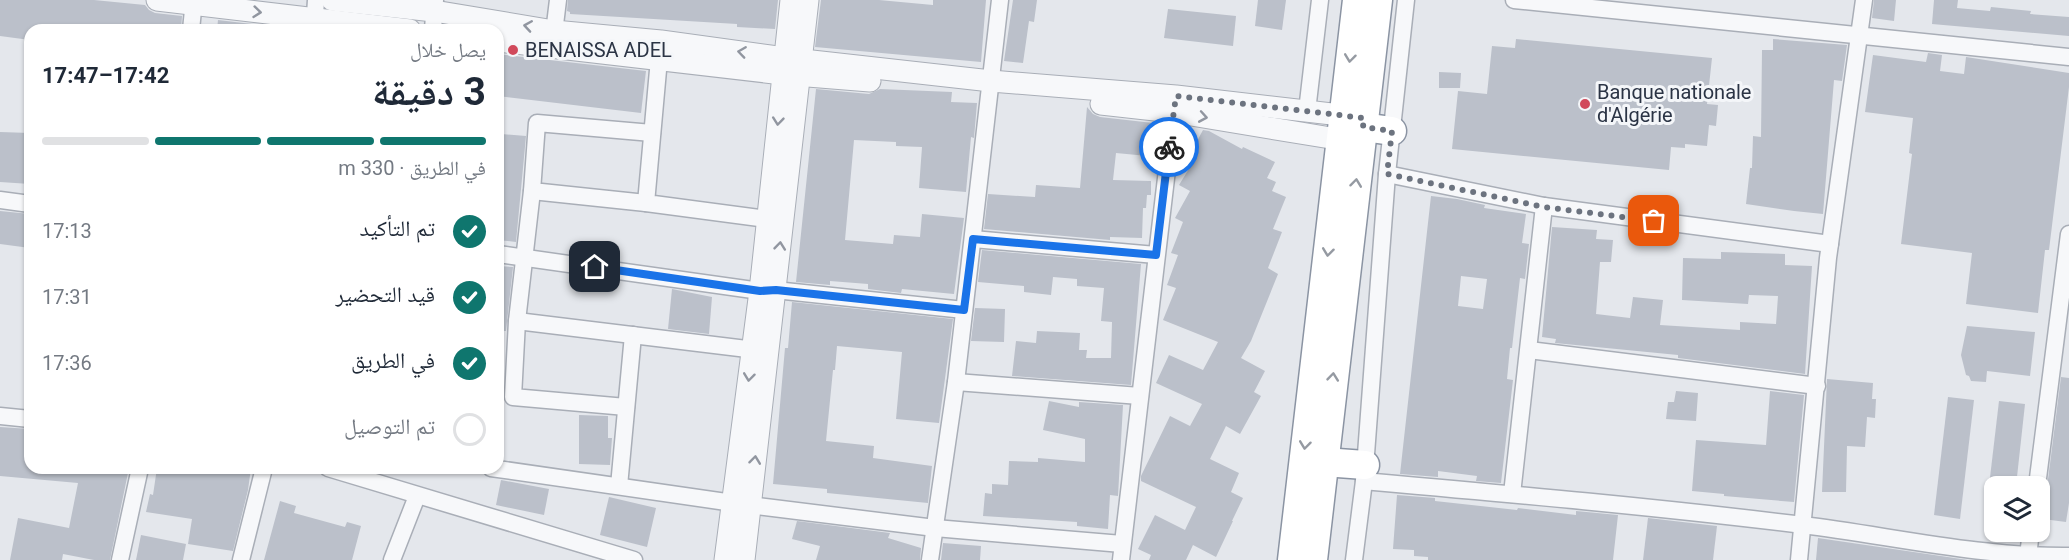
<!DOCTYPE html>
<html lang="ar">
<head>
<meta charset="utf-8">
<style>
  :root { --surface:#fff; --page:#f6f6f7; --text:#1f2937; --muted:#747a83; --line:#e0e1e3; --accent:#0f766e }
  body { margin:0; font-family:Roboto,"Noto Naskh Arabic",sans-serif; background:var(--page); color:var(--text); direction:rtl; height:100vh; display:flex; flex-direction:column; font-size:22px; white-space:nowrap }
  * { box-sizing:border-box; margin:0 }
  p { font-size:20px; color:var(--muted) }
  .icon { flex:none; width:33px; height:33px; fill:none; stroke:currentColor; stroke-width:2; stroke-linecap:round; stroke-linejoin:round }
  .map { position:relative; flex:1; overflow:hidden; direction:ltr }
  .details { position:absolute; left:24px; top:24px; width:480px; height:450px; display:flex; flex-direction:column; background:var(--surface); border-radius:18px; box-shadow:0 2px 4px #0004; direction:rtl }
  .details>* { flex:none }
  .controls { position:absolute; left:1984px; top:476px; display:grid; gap:12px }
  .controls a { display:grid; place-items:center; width:66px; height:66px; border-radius:12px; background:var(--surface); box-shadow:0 2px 4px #0004; font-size:30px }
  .pin { position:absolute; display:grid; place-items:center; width:51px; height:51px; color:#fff; margin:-26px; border-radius:12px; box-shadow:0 3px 9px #0006 }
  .courier { position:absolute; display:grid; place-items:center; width:60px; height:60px; margin:-30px; border:4px solid #1a73e8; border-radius:50%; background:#fff; color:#222; box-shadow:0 2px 8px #0007 }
  .head em { font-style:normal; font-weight:700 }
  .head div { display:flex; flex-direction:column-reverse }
  .head { display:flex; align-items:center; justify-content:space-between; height:102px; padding:0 18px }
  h1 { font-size:39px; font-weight:700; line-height:45px }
  .bar { display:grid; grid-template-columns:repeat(4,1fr); gap:9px 6px; align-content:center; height:72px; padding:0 18px }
  .bar i { height:8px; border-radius:4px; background:var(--line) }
  .bar .selected { background:var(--accent) }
  .bar p { grid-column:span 4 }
  ol { padding:0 18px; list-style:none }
  li { display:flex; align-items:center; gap:18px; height:66px }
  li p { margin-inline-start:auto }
  li .icon { padding:6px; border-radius:50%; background:var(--accent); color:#fff; stroke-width:4 }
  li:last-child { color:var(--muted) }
  li i { width:33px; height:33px; border:3px solid var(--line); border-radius:50% }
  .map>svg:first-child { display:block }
  .building { fill:#bbc0ca; fill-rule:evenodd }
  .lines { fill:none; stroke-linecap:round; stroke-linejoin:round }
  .minor-casing { stroke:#a9aeb7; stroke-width:19 }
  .tertiary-casing { stroke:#a9aeb7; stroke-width:23 }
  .trunk-casing { stroke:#8b94a3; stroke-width:31 }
  .minor { stroke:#f7f8fa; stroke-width:16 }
  .tertiary { stroke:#f7f8fa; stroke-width:21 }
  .trunk { stroke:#fff; stroke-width:28 }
  .oneway { stroke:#9196a0 }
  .oneway2 { stroke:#959aa2 }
  .done { stroke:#6c737f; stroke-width:6; stroke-dasharray:0 10.8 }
  .route { stroke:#1a73e8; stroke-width:8 }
  .poi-dot { fill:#d1495b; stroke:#f4f6f9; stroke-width:2 }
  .labels { text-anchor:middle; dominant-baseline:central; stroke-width:6; stroke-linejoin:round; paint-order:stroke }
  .poi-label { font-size:20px; fill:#2b3445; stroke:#f4f6f9; text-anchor:start }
</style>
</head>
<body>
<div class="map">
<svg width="2069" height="560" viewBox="0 0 2069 560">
  <rect width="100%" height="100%" fill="#e4e7ec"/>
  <g class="building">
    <polygon points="0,0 94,0 145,5 149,10 155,13 182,16 181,30 30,30 30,40 0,36"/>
    <polygon points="568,0 778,0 775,29 737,27 737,24 570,14 570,12 567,11"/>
    <polygon points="821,0 879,0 933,5 933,0 986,0 981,62 815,47"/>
    <polygon points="1013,0 1037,0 1034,22 1029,21 1023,63 1004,61"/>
    <polygon points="1258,0 1286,0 1282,30 1255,26"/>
    <polygon points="1874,0 1896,0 1894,21 1872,18"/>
    <polygon points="1934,0 1958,0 1957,8 1990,11 1991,7 2031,11 2030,14 2069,17 2069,36 1932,24"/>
    <polygon points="1168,9 1236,16 1233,46 1164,38"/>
    <polygon points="218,20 302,30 217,30"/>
    <polygon points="1516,39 1712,58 1707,104 1718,105 1716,126 1709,125 1707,146 1685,144 1685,148 1671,147 1669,170 1452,149 1458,91 1487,94 1492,46 1515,48"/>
    <polygon points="1773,39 1847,45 1842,81 1834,80 1823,214 1794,211 1746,204 1750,168 1752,168 1753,136 1761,137 1762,50 1773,50"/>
    <polygon points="1928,53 1942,55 1940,71 1964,74 1966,57 2069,73 2069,87 2049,250 2045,250 2038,313 1966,304 1972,253 1901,244 1912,154 1909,153 1913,118 1865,112 1873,55 1926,62"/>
    <polygon points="498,54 646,71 641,113 498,96"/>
    <polygon points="1439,72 1461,73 1460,88 1439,88"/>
    <polygon points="816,89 869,94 880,89 952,92 951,102 977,103 974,138 971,137 966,192 919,188 922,147 896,146 896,142 854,140 845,240 893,244 894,235 920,237 922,214 964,218 954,294 902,289 901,293 868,289 868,284 830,281 830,285 796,282"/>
    <polygon points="1087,107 1093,114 1100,117 1162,124 1158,157 1116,153 1113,180 1151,181 1151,195 1147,195 1146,208 1143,208 1142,238 1110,237 1110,240 984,229 988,194 1035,197 1036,185 1080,188"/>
    <polygon points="1203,130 1209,131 1242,149 1243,147 1275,162 1267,178 1276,182 1272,191 1286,197 1273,229 1282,232 1268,268 1278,274 1251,341 1241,358 1265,371 1254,392 1261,396 1240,434 1226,426 1210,459 1239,473 1231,492 1243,498 1232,521 1233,521 1216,557 1193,545 1186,560 1149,560 1151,555 1138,549 1155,515 1185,530 1196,507 1141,481 1141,476 1170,416 1190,426 1202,404 1156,383 1169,355 1203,370 1218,342 1163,320 1176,288 1167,285 1178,255 1171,253 1183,222 1175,218 1190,191 1179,185 1195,159 1189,156"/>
    <polygon points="0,132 30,133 30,184 0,182"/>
    <polygon points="501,134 526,136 516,242 498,240 498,148 500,148"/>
    <path d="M1431,196L1457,199L1485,205L1484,208L1526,214L1522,243L1529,244L1525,279L1520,278L1512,348H1510L1507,379L1513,380L1501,483L1476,481L1477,476L1438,471V477L1400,474ZM1461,276L1487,279L1483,309L1458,306Z"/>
    <polygon points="0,211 30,214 30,248 0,244"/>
    <polygon points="1552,227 1597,230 1596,239 1613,240 1611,262 1600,262 1596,314 1630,318 1633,297 1663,300 1660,325 1740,330 1740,322 1776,324 1778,296 1749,295 1748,304 1682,300 1683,258 1721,259 1721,252 1785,254 1785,265 1812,266 1805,374 1678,358 1678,355 1555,343 1556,339 1542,337"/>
    <polygon points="982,250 1141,264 1131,385 1012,376 1016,341 1036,343 1037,331 1080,333 1079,350 1087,350 1086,358 1111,358 1112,322 1101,321 1104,288 1077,286 1077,279 1053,277 1051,295 1024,292 1024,286 978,282"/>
    <polygon points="498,266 513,267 506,331 498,331"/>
    <polygon points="672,289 712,297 709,334 668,329"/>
    <polygon points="792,302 953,319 939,423 896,419 902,352 837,346 835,370 833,370 826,441 874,446 873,458 932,466 928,503 827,493 827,489 773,484 785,348 788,348"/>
    <polygon points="975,308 1005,309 1004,342 971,341"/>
    <polygon points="1967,326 2035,332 2030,376 1987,371 1986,382 1971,381 1969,376 1966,375 1961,355"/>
    <polygon points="2061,377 2069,378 2069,503 2066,522 2043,519"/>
    <polygon points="1827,379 1873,383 1872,399 1876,399 1875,418 1867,417 1865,447 1847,446 1846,492 1822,492"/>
    <polygon points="1676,391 1698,393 1696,421 1666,419 1668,402 1674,402"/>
    <polygon points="1770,391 1804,395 1794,502 1724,496 1724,494 1692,491 1696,440 1766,445"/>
    <polygon points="1948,397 1974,400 1960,519 1934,515"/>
    <polygon points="1049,401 1079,407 1079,402 1123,405 1118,496 1110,495 1108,529 1077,526 1077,522 983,516 985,493 992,494 992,484 1008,485 1009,461 1038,462 1038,458 1085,462 1085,439 1043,430"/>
    <polygon points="1999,401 2025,404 2016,486 1989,486"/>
    <polygon points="579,415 608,416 608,438 612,438 610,465 579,464"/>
    <polygon points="0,427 30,429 30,468 129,468 110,560 94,560 63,554 62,560 10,560 18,518 69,528 78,483 0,476"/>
    <polygon points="157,468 251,468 248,490 233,551 188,544 192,519 146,512 150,494 153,495"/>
    <polygon points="501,480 549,489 544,515 496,505"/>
    <polygon points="1397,495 1435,498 1435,501 1517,510 1518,508 1576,515 1576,511 1618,515 1613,560 1428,560 1428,557 1414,556 1414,550 1393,549"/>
    <polygon points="609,497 656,508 647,547 600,535"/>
    <polygon points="280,501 296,506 294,513 345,527 347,522 361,526 352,560 264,560"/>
    <polygon points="1648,518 1717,526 1713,560 1643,560"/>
    <polygon points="797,521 890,533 888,538 921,548 920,560 816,560 820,546 792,539"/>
    <polygon points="141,535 186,544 183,560 136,560"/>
    <polygon points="1818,538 1934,555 1968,560 1816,560"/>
    <polygon points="943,543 981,546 980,560 941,560"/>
  </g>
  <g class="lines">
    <g class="minor-casing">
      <g id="minor">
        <polyline points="1514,0 2069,57"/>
        <polyline points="191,30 194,0"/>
        <polyline points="314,30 316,0"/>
        <polyline points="433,30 435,0"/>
        <polyline points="553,41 558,0"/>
        <polyline points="660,48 646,203 767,219"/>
        <polyline points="1307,111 1320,0"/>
        <polyline points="1387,174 1544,206 1830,244"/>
        <polyline points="532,191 517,321 513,397 626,407"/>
        <polyline points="0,200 30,204"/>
        <polyline points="646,203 532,191 537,123 652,133"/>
        <polyline points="973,239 1156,255"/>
        <polyline points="498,254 760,291 775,290 964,310"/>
        <polyline points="517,321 764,351"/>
        <polyline points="1529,350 1817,386"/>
        <polyline points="956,382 1140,396"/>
        <polyline points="0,416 30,419"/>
        <polyline points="328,468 634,560"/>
        <polyline points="491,468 733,503 935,528 1122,544"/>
        <path d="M1364,481C1510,494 1657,507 1803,525C1891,536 1980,557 2069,556"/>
        <polyline points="619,486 633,335"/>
        <polyline points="2037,486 2069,234"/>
        <polyline points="1512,494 1544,206"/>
        <polyline points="2028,556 2031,531"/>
        <polyline points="120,560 140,468"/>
        <polyline points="241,560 264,468"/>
        <polyline points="392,560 417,496"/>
        <polyline points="930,560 956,382 1000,0"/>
        <polyline points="1121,560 1175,102"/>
        <polyline points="1354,560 1364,481 1387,174 1406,0"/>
        <polyline points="1799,560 1828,258 1864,0"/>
      </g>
    </g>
    <g class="tertiary-casing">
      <g id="tertiary">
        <polyline points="157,0 410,30"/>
        <polyline points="332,0 434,11 554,31 661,41 785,58 991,81 1176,96 1358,117"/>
        <polyline points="498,41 783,74 870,81"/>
        <polyline points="1101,104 1173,112 1355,142"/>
        <polyline points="725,560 760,291 791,0"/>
        <polyline points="744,560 808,0"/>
      </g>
    </g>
    <g class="trunk-casing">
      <g id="trunk">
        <polyline points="1363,127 1392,131"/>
        <polyline points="1324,462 1365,465"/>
        <polyline points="1292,560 1357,0"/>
        <polyline points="1313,560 1378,0"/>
      </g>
    </g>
    <use href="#minor" class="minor"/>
    <use href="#tertiary" class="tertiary"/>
    <use href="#trunk" class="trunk"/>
  </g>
  <defs><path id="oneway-chevron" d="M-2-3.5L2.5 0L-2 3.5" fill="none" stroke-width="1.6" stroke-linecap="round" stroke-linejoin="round" transform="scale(1.5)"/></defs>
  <g class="oneway">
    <use href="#oneway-chevron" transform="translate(257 12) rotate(6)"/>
    <use href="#oneway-chevron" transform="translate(528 26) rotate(-171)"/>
    <use href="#oneway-chevron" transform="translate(742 52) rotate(-172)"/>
    <use href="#oneway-chevron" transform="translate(1203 117) rotate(10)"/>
    <use href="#oneway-chevron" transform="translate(778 121) rotate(96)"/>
    <use href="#oneway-chevron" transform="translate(780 246) rotate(-84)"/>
    <use href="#oneway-chevron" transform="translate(749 377) rotate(97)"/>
    <use href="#oneway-chevron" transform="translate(755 460) rotate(-83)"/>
  </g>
  <g class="oneway2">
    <use href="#oneway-chevron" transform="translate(1350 58) rotate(97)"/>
    <use href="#oneway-chevron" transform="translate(1356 183) rotate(-83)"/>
    <use href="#oneway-chevron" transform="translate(1328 252) rotate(97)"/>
    <use href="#oneway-chevron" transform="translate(1333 377) rotate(-84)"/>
    <use href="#oneway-chevron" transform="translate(1305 445) rotate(97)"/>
  </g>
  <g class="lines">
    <polyline class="done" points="1169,147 1176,96 1364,118 1363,127 1392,131 1387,174 1544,207 1654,221"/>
    <polyline class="route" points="595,267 760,291 776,290 964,310 973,239 1156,255 1169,147"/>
  </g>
  <g class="poi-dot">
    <circle cx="513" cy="50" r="6"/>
    <circle cx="1585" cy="104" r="6"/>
  </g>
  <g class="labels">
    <g class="poi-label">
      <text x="525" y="50">BENAISSA ADEL</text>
      <text x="1597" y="92">Banque nationale<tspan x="1597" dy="23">d'Algérie</tspan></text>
    </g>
  </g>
</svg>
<div class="controls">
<a><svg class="icon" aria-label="layers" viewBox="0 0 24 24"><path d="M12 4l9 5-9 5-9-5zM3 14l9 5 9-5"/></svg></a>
</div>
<div class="pin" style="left:1654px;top:221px;background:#ea580c"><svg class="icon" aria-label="bag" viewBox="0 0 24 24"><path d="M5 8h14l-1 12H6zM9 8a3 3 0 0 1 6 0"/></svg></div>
<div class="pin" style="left:595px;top:267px;background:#1f2937"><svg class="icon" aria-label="home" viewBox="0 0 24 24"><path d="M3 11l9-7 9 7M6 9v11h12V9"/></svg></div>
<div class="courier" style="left:1169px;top:147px"><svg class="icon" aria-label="bike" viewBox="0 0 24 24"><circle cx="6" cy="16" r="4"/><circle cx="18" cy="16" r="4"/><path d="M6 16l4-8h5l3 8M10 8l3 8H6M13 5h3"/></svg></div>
<section class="details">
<div class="head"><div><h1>3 دقيقة</h1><p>يصل خلال</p></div><em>17:42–17:47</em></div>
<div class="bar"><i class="selected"></i><i class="selected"></i><i class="selected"></i><i></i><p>في الطريق · 330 m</p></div>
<ol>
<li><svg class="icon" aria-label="check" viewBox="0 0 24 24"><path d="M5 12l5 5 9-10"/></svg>تم التأكيد<p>17:13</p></li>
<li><svg class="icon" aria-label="check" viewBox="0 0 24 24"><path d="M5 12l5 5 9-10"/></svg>قيد التحضير<p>17:31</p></li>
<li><svg class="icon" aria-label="check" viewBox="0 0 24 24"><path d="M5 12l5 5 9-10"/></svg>في الطريق<p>17:36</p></li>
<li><i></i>تم التوصيل</li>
</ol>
</section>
</div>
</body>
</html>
